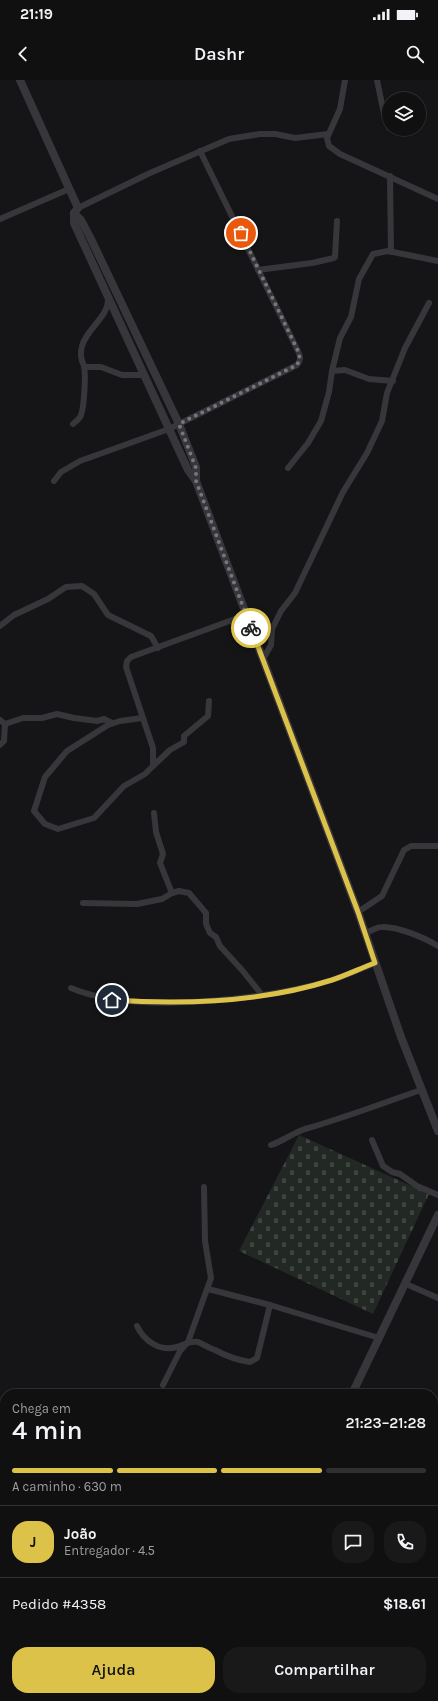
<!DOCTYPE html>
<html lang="pt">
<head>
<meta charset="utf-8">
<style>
  :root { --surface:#101011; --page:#19191a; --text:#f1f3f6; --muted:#9c9d9f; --line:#303031; --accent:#dcc248 }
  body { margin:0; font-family:Karla,sans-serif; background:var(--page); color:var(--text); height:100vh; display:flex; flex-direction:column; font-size:15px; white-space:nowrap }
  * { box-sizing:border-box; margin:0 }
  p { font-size:13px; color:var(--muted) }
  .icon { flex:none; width:22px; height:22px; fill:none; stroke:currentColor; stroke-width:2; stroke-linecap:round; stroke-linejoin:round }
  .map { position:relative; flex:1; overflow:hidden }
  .side { position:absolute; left:0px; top:1309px; width:438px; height:312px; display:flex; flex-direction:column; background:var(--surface); border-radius:16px 16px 0 0; box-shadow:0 1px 3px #0004,0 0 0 1px var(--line) }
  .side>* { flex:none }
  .fabs { position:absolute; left:382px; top:12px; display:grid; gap:8px }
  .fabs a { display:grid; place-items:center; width:44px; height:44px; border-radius:50%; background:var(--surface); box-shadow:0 1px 3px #0004,0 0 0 1px var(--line); font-size:20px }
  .pin { position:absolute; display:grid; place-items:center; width:34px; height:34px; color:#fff; margin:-17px; border:2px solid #fff; border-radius:50%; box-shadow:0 1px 4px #0007 }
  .courier { position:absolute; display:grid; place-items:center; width:40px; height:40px; margin:-20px; border:3px solid #dcc248; border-radius:50%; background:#fff; color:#222; box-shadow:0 1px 5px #0007 }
  .head em { font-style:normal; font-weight:600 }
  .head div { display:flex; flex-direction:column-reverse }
  .head { display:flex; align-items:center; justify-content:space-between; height:68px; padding:0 12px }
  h1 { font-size:26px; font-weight:600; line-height:30px }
  .bar { display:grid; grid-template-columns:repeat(4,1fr); gap:6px 4px; align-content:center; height:48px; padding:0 12px }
  .bar i { height:5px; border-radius:3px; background:var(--line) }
  .bar .on { background:var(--accent) }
  .bar p { grid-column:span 4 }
  .line { display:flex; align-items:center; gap:10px; padding:0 12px; border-top:1px solid var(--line) }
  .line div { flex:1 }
  .round { display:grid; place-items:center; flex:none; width:42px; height:42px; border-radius:16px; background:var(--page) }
  .button { display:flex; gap:8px; margin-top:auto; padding:8px 12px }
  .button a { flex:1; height:46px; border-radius:16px; background:var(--accent); color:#111; font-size:16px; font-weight:600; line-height:46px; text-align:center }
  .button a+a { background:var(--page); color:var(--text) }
  .status { display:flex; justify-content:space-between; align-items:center; height:28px; padding:0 20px; background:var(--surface); direction:ltr }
  .status svg { height:11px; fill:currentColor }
  header { display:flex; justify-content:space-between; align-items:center; height:52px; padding:0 12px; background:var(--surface); font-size:18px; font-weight:600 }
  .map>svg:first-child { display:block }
  .cemetery { fill:url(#cemetery-stones) }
  .pitch { fill:#222823 }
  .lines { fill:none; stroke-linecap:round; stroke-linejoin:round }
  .minor { stroke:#37373b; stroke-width:6 }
  .tertiary { stroke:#37373b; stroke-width:8 }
  .done { stroke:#75767e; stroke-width:4; stroke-dasharray:0 7.2 }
  .route { stroke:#dcc248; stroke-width:5 }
</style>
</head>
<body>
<div class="status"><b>21:19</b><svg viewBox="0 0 49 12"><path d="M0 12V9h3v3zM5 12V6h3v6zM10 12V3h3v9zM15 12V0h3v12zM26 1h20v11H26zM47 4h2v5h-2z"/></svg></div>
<header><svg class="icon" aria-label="back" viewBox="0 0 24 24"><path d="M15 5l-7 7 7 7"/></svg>Dashr<svg class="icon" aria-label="search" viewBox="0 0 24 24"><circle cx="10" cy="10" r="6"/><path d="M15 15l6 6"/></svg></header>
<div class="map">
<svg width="438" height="1621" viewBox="0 0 438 1621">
  <defs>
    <pattern id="cemetery-stones" width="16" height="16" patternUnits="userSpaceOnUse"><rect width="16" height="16" fill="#222823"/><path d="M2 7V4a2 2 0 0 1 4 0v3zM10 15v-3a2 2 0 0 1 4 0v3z" fill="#3f4441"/></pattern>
  </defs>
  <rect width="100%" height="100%" fill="#151517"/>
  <polygon class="cemetery" points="299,1055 429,1114 373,1234 239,1171"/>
  <polygon class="pitch" points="265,1616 387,1616 384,1621 266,1621"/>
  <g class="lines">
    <g class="minor">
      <polyline points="345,0 340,29 327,58 329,66 340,74 438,119"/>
      <polyline points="377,0 384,34 389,48"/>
      <polyline points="390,96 391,172"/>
      <polyline points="78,128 150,93 229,59 260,54 275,54 295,58 328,54"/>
      <polyline points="0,139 69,109"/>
      <polyline points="258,190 312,183 334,178 335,177 337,141"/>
      <polyline points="84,287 101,287 122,295 145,295"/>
      <polyline points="332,291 345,290 369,299 393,301"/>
      <path d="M73,344C75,342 80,339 81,335C84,328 86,294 84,286C81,280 80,273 82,266C87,248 109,237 108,218"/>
      <polyline points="288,388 308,363 321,341 329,312 332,291 340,258 351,237 359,199 373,174 388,171 438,181"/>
      <path d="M54,401L61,392L80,381L169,349L297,285C301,280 301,277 298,271L200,71"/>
      <polyline points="0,546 14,535 48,519 66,507 82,506 94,514 108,535 151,556 158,568"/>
      <polyline points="263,579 271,565 272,549 281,531 295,513 343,412 367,373 382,341 387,313 405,268 429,223"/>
      <polyline points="142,638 120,641 108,645 67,671 45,697 34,731 45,744 58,749 94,738 124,706 145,694 153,686 153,668 126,587 127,581 131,577 246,535"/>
      <polyline points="0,640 5,644 23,638 42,638 57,634 74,638 97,641 104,639 112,643"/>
      <polyline points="0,665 4,661 5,644"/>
      <polyline points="153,686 170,670 184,662 184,656 208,636 209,621"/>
      <polyline points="154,733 156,752 163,774 160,783 172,813"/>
      <polyline points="83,823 137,824 162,819 172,813 179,811 189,813 206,833 206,844 210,853 216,857 220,866 242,890 262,915"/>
      <polyline points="358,832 382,816 404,770 411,766 438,766"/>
      <path d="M365,854C370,851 376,847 382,847C397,846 425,858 438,866"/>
      <path d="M71,908C134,935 266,920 332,900C347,895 361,889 375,883"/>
      <polyline points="372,1060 383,1086 392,1092 400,1094 417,1106 438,1115"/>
      <path d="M271,1065C283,1061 293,1053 305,1049C344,1038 383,1023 421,1010"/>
      <polyline points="406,1204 438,1218"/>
      <polyline points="208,1209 270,1225 379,1258"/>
      <path d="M137,1246C144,1261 160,1272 177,1267C185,1265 189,1260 198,1262C203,1264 209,1268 215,1270C226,1276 237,1280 250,1282L257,1278L270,1225"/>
      <polyline points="163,1305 180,1271 188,1262 211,1198 205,1161 204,1107"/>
      <polyline points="0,1452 5,1454"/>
      <polyline points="433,1513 438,1518"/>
      <polyline points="0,1527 5,1529"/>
      <polyline points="0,1598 5,1601"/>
      <polyline points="31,1616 38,1621"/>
      <polyline points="266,1616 267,1621"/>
    </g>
    <g class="tertiary">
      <polyline points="20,0 78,128 74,133 74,143 188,390 196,401 358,832 401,957 438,1051"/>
      <polyline points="74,133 81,140 90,157 179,344 196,387 196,401"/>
      <polyline points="352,1314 438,1135"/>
      <polyline points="202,1621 205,1616"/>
    </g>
  </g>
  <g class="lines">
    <polyline class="done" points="241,153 298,271 300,279 297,285 179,344 196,388 196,401 251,548"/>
    <path class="route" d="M112,920C185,925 263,922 332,900C347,895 361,888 375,883L358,832L251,548"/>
  </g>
</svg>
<div class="fabs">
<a><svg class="icon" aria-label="layers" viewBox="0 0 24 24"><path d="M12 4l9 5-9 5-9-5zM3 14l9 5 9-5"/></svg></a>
</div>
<div class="pin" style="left:241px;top:153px;background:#ea580c"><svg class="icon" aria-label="bag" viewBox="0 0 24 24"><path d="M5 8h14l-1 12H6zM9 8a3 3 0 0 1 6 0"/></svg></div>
<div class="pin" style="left:112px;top:920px;background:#1f2937"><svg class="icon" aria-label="home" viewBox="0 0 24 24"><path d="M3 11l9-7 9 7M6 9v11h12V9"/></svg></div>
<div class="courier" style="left:251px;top:548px"><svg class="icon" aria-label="bike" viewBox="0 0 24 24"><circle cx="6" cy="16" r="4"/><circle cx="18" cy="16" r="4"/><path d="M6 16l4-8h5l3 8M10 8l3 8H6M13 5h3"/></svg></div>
<section class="side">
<div class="head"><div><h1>4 min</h1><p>Chega em</p></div><em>21:23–21:28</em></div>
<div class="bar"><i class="on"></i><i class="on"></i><i class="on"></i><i></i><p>A caminho · 630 m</p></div>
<div class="line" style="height:72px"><b class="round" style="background:var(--accent);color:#111">J</b><div><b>João</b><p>Entregador · 4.5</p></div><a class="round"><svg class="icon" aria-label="chat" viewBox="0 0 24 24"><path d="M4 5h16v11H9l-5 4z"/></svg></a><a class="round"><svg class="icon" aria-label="phone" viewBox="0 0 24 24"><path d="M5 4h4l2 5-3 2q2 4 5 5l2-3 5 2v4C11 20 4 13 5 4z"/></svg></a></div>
<div class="line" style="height:52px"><div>Pedido #4358</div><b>$18.61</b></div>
<div class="button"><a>Ajuda</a><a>Compartilhar</a></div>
</section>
</div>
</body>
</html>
